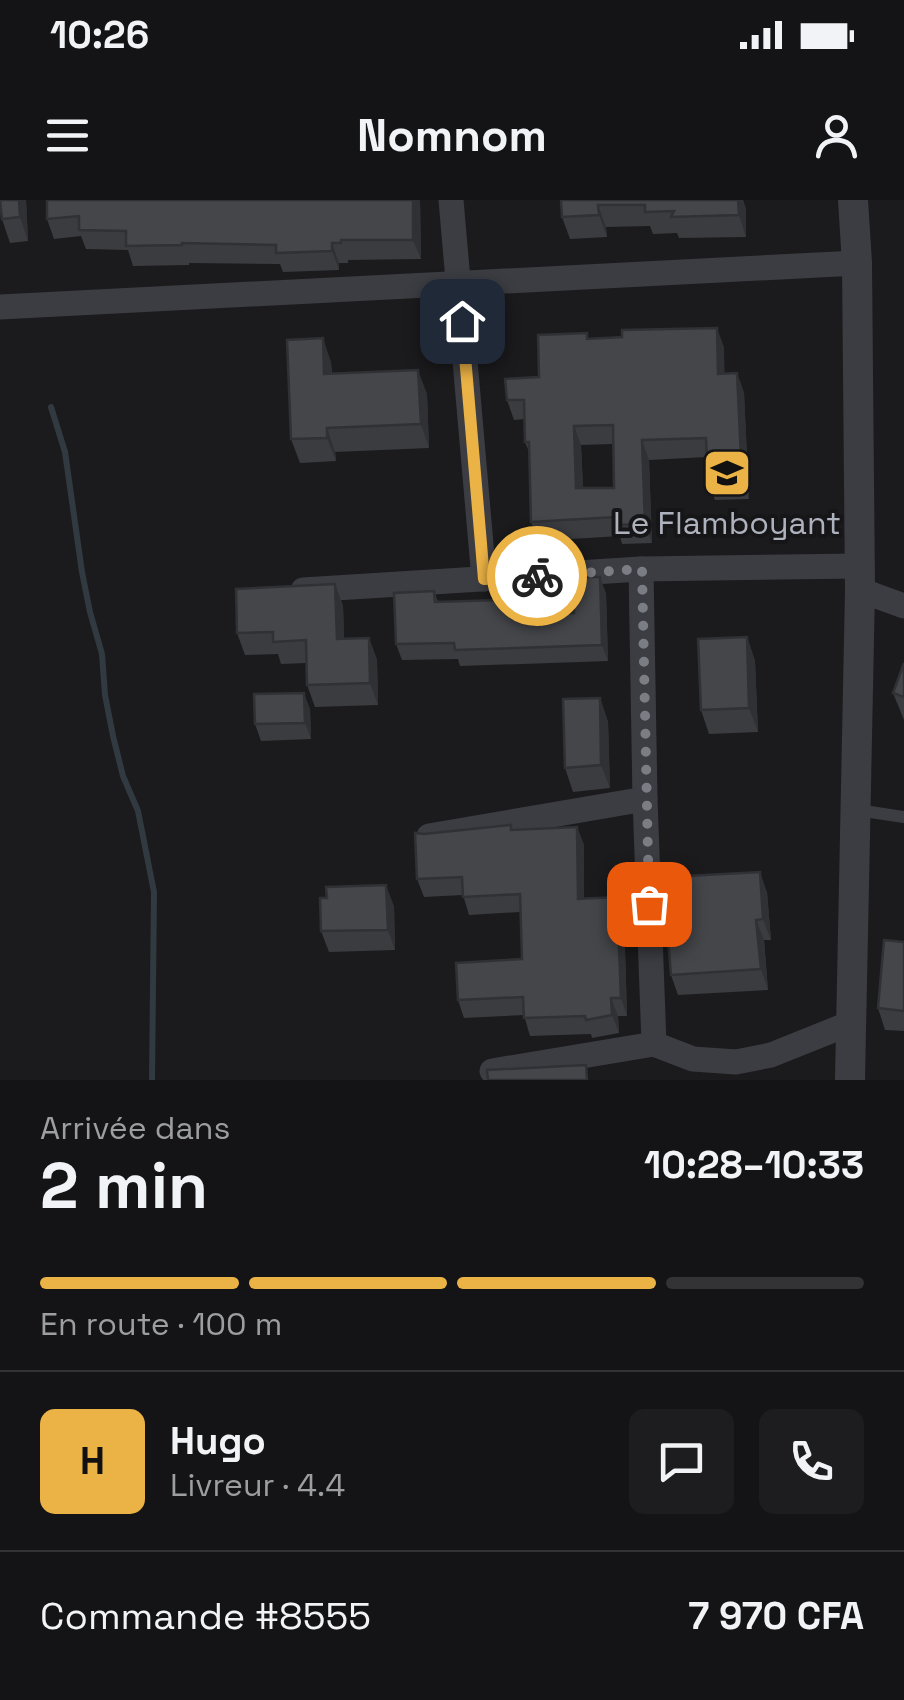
<!DOCTYPE html>
<html lang="fr">
<head>
<meta charset="utf-8">
<style>
  :root { --surface:#141416; --page:#1d1d1f; --text:#f1f3f6; --muted:#9d9ea1; --line:#333335; --accent:#ebb245 }
  body { margin:0; font-family:"Space Grotesk",sans-serif; background:var(--page); color:var(--text); height:100vh; display:flex; flex-direction:column; font-size:38px; white-space:nowrap }
  * { box-sizing:border-box; margin:0 }
  p { font-size:32px; color:var(--muted) }
  .icon { flex:none; width:55px; height:55px; fill:none; stroke:currentColor; stroke-width:2; stroke-linecap:round; stroke-linejoin:round }
  .map { position:relative; height:880px; overflow:hidden }
  .sheet { display:flex; flex-direction:column; background:var(--surface); flex:1 }
  .sheet>* { flex:none }
  .pin { position:absolute; display:grid; place-items:center; width:85px; height:85px; color:#fff; margin:-42px; border-radius:20px; box-shadow:0 5px 15px #0006 }
  .courier { position:absolute; display:grid; place-items:center; width:100px; height:100px; margin:-50px; border:8px solid #ebb245; border-radius:50%; background:#fff; color:#222; box-shadow:0 2px 12px #0007 }
  .overview em { font-style:normal; font-weight:800 }
  .overview div { display:flex; flex-direction:column-reverse }
  .overview { display:flex; align-items:center; justify-content:space-between; height:170px; padding:0 40px }
  h1 { font-size:65px; font-weight:800; line-height:75px }
  .bar { display:grid; grid-template-columns:repeat(4,1fr); gap:15px 10px; align-content:center; height:120px; padding:0 40px }
  .bar i { height:12px; border-radius:8px; background:var(--line) }
  .bar .selected { background:var(--accent) }
  .bar p { grid-column:span 4 }
  .line { display:flex; align-items:center; gap:25px; padding:0 40px; border-top:2px solid var(--line) }
  .line div { flex:1 }
  .round { display:grid; place-items:center; flex:none; width:105px; height:105px; border-radius:15px; background:var(--page) }
  .status { display:flex; justify-content:space-between; align-items:center; height:70px; padding:0 50px; background:var(--surface); direction:ltr }
  .status svg { height:28px; fill:currentColor }
  header { display:flex; justify-content:space-between; align-items:center; height:130px; padding:0 40px; background:var(--surface); font-size:45px; font-weight:800 }
  .map>svg:first-child { display:block }
  .lines { fill:none; stroke-linecap:round; stroke-linejoin:round }
  .stream { stroke:#313a41; stroke-width:6 }
  .service { stroke:#3c3d42; stroke-width:12 }
  .minor { stroke:#3c3d42; stroke-width:25 }
  .tertiary { stroke:#3c3d42; stroke-width:30 }
  .wall { fill:#3b3c40; fill-rule:evenodd }
  .shaded-wall { fill:#303134 }
  .building { fill:#45464a; stroke:#303134; stroke-width:2.5; fill-rule:evenodd }
  .done { stroke:#7b7d84; stroke-width:10; stroke-dasharray:0 18 }
  .route { stroke:#ebb245; stroke-width:12 }
  .labels { text-anchor:middle; dominant-baseline:central; stroke-width:8; stroke-linejoin:round; paint-order:stroke }
  .poi-label { font-size:32px; fill:#aeb2bc; stroke:#161618 }
</style>
</head>
<body>
<div class="status"><b>10:26</b><svg viewBox="0 0 49 12"><path d="M0 12V9h3v3zM5 12V6h3v6zM10 12V3h3v9zM15 12V0h3v12zM26 1h20v11H26zM47 4h2v5h-2z"/></svg></div>
<header><svg class="icon" aria-label="menu" viewBox="0 0 24 24"><path d="M4 6h16M4 12h16M4 18h16"/></svg>Nomnom<svg class="icon" aria-label="person" viewBox="0 0 24 24"><circle cx="12" cy="8" r="4"/><path d="M4 21q1-7 8-7t8 7"/></svg></header>
<div class="map">
<svg width="904" height="880" viewBox="0 0 904 880">
  <rect width="100%" height="100%" fill="#1b1b1d"/>
  <g class="lines">
    <polyline class="stream" points="51,207 65,252 82,372 90,412 102,454 105,495 113,536 123,576 138,611 154,692 152,880"/>
    <polyline class="service" points="857,610 904,617"/>
    <g class="minor">
      <polyline points="451,0 484,379"/>
      <polyline points="0,107 857,63"/>
      <polyline points="641,369 645,599 654,844"/>
      <polyline points="303,390 641,369 859,366"/>
      <polyline points="860,390 904,406"/>
      <polyline points="429,636 645,599"/>
      <polyline points="492,871 654,844 693,859 736,862 771,855 851,823"/>
    </g>
    <polyline class="tertiary" points="850,880 860,390 857,63 853,0"/>
  </g>
  <g class="wall">
    <polygon points="26,0 28,41 10,43 2,19"/>
    <polygon points="47,0 420,0 421,59 348,60 348,63 339,63 339,70 283,72 280,64 189,63 189,65 133,66 128,50 86,49 81,36 54,39 47,19"/>
    <polygon points="561,0 743,0 746,9 746,37 679,38 677,33 653,34 650,26 606,27 607,37 570,39 562,17"/>
    <path d="M589,139L724,147V174L737,173L744,193L749,299L715,300L708,281L707,257L649,260L652,343L622,344L620,336L538,341L531,322L530,254L525,242V219L514,220L507,200ZM613,244L614,288H583L581,245Z"/>
    <polygon points="331,162 332,173 427,194 429,248 335,252 336,261 300,263 291,239"/>
    <polygon points="335,384 343,406 344,439 369,438 377,460 378,505 315,507 307,485 306,463 281,464 278,454 245,455 237,433"/>
    <polygon points="434,391 438,402 538,414 574,413 606,393 608,461 460,466 458,459 402,460 396,444"/>
    <polygon points="747,437 755,461 758,532 709,534 701,510"/>
    <polygon points="904,463 904,520 893,493"/>
    <polygon points="600,498 608,522 610,588 573,592 565,568"/>
    <polygon points="310,509 311,539 261,541 255,524"/>
    <polygon points="511,625 513,630 577,627 584,645 584,698 617,697 624,715 627,816 618,816 619,833 592,838 591,834 530,836 524,815 464,818 458,800 522,759 520,712 469,715 463,695 424,697 417,679 424,634"/>
    <polygon points="767,692 771,740 764,740 768,790 678,795 671,775 672,738"/>
    <polygon points="394,706 395,750 329,752 321,731"/>
    <polygon points="904,742 904,831 885,830 878,808"/>
  </g>
  <g class="shaded-wall">
    <polygon points="19,0 26,0 28,41 20,17"/>
    <polygon points="413,0 420,0 421,59 413,40"/>
    <polygon points="738,0 743,0 746,9 746,37 739,15"/>
    <polygon points="598,5 606,27 607,37 599,15"/>
    <polygon points="332,43 339,63 339,70 332,51"/>
    <polygon points="717,128 724,147 725,193 718,174"/>
    <polygon points="323,138 331,162 333,197 324,174"/>
    <polygon points="418,170 427,194 429,248 421,224"/>
    <polygon points="737,173 744,193 749,299 742,279"/>
    <polygon points="574,226 581,245 584,308 576,288"/>
    <polygon points="327,228 335,252 336,261 327,238"/>
    <polygon points="642,240 649,260 652,343 645,324"/>
    <polygon points="600,377 606,393 608,461 602,445"/>
    <polygon points="335,384 343,406 345,462 337,439"/>
    <polygon points="747,437 755,461 758,532 749,508"/>
    <polygon points="369,438 377,460 378,505 370,483"/>
    <polygon points="304,493 310,509 311,539 305,523"/>
    <polygon points="600,498 608,522 610,588 601,565"/>
    <polygon points="577,627 584,645 584,717 578,699"/>
    <polygon points="760,672 767,692 771,740 763,719"/>
    <polygon points="386,685 394,706 395,750 388,730"/>
    <polygon points="617,697 624,715 627,816 621,798"/>
    <polygon points="756,720 764,740 768,790 761,769"/>
    <polygon points="611,798 618,816 619,833 612,815"/>
  </g>
  <g class="building">
    <polygon points="0,0 19,0 20,17 2,19"/>
    <polygon points="47,0 413,0 413,40 341,40 341,43 332,43 332,51 276,53 276,45 182,43 182,45 126,46 126,31 79,30 79,16 47,19"/>
    <polygon points="561,0 738,0 739,15 671,17 674,11 645,12 645,5 598,5 599,15 562,17"/>
    <path d="M717,128L718,174L737,173L742,279L708,281L706,238L642,240L645,324L615,325V317L531,322L529,242H525L524,200H507L505,179L539,177L538,135L587,133V139L622,137V130ZM613,225L614,288H576L574,226Z"/>
    <polygon points="323,138 324,174 418,170 421,224 327,228 327,238 291,239 287,140"/>
    <polygon points="573,377 600,377 602,445 455,450 454,443 396,444 394,393 434,391 435,402 532,399 532,415 574,413"/>
    <polygon points="335,384 337,439 369,438 370,483 307,485 306,440 273,442 273,432 237,433 236,389"/>
    <polygon points="747,437 749,508 701,510 698,439"/>
    <polygon points="904,463 904,497 893,493"/>
    <polygon points="304,493 305,523 255,524 254,494"/>
    <polygon points="600,498 601,565 565,568 563,499"/>
    <polygon points="511,625 511,630 577,627 578,699 617,697 621,798 611,798 612,815 586,820 585,816 524,818 523,797 458,800 456,763 522,759 520,694 463,697 462,677 417,679 415,633 424,634"/>
    <polygon points="760,672 763,719 756,720 761,769 671,775 668,739 672,738 669,677"/>
    <polygon points="386,685 388,730 321,731 320,698 327,698 326,687"/>
    <polygon points="884,740 904,742 904,811 878,808"/>
    <polygon points="586,865 587,880 488,880 487,870"/>
  </g>
  <g class="lines">
    <polyline class="done" points="537,376 642,369 649,704"/>
    <polyline class="route" points="462,121 484,379 537,376"/>
  </g>
  <defs>
    <g id="school-square" transform="scale(2.5)"><rect x="-9" y="-9" width="18" height="18" rx="4" fill="#ebb245" stroke="#161618"/><path d="M0-5L7-2L0 1L-7-2ZM-4 1L0 2.5L4 1V4Q0 6-4 4Z" fill="#111"/></g>
  </defs>
  <g fill-rule="evenodd">
    <use href="#school-square" x="727" y="273"/>
  </g>
  <g class="labels">
    <g class="poi-label">
      <text x="727" y="323">Le Flamboyant</text>
    </g>
  </g>
</svg>
<div class="pin" style="left:649px;top:704px;background:#ea580c"><svg class="icon" aria-label="bag" viewBox="0 0 24 24"><path d="M5 8h14l-1 12H6zM9 8a3 3 0 0 1 6 0"/></svg></div>
<div class="pin" style="left:462px;top:121px;background:#1f2937"><svg class="icon" aria-label="home" viewBox="0 0 24 24"><path d="M3 11l9-7 9 7M6 9v11h12V9"/></svg></div>
<div class="courier" style="left:537px;top:376px"><svg class="icon" aria-label="bike" viewBox="0 0 24 24"><circle cx="6" cy="16" r="4"/><circle cx="18" cy="16" r="4"/><path d="M6 16l4-8h5l3 8M10 8l3 8H6M13 5h3"/></svg></div>
</div>
<section class="sheet">
<div class="overview"><div><h1>2 min</h1><p>Arrivée dans</p></div><em>10:28–10:33</em></div>
<div class="bar"><i class="selected"></i><i class="selected"></i><i class="selected"></i><i></i><p>En route · 100 m</p></div>
<div class="line" style="height:180px"><b class="round" style="background:var(--accent);color:#111">H</b><div><b>Hugo</b><p>Livreur · 4.4</p></div><a class="round"><svg class="icon" aria-label="chat" viewBox="0 0 24 24"><path d="M4 5h16v11H9l-5 4z"/></svg></a><a class="round"><svg class="icon" aria-label="phone" viewBox="0 0 24 24"><path d="M5 4h4l2 5-3 2q2 4 5 5l2-3 5 2v4C11 20 4 13 5 4z"/></svg></a></div>
<div class="line" style="height:130px"><div>Commande #8555</div><b>7 970 CFA</b></div>
</section>
</body>
</html>
